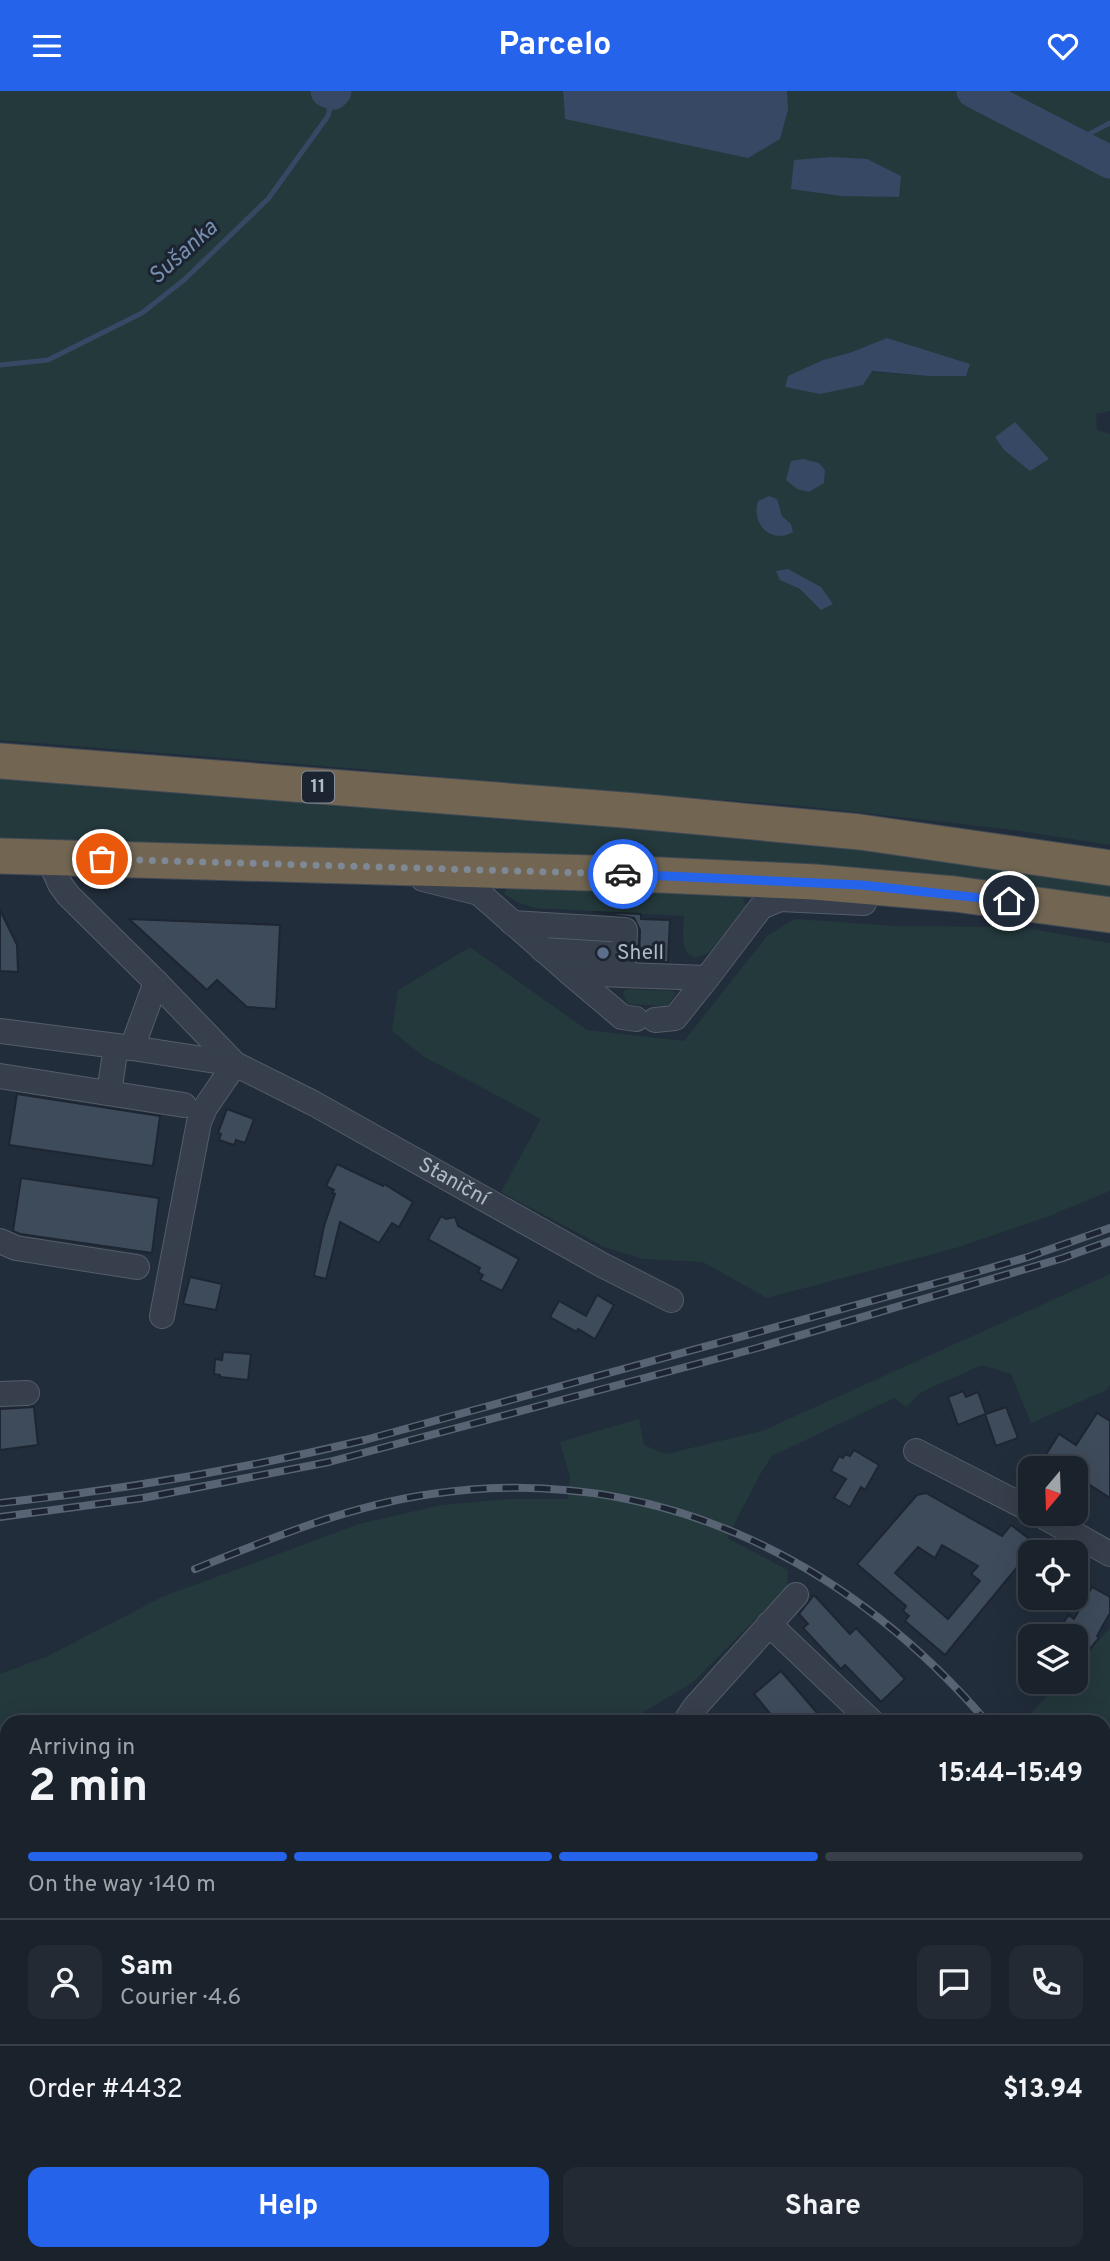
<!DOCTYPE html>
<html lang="en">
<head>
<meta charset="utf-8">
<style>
  :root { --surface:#1a222c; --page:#232a34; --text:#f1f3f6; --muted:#9fa4a9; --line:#383f48; --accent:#2563eb }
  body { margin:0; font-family:Overpass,sans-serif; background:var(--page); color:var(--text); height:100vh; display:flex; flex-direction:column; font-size:26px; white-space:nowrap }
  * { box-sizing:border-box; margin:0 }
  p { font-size:23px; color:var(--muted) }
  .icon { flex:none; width:38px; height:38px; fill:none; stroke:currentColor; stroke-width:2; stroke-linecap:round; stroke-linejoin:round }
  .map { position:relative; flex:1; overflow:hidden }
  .side { position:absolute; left:0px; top:1624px; width:1111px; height:546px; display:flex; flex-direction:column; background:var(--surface); border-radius:21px 21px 0 0; box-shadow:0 7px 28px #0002,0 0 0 2px var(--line) }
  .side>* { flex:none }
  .needle { width:46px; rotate:199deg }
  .buttons { position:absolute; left:1018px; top:1365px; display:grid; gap:14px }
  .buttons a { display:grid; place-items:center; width:70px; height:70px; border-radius:14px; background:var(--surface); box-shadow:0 7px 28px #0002,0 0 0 2px var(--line); font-size:35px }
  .pin { position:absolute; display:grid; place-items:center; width:60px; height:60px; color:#fff; margin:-30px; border:4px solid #fff; border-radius:50%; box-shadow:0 2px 7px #0007 }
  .courier { position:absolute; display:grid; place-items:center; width:70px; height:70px; margin:-35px; border:5px solid #2563eb; border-radius:50%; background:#fff; color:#222; box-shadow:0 2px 9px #0007 }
  .overview em { font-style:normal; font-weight:700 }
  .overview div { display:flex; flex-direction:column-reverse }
  .overview { display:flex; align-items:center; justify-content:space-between; height:119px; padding:0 28px }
  h1 { font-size:46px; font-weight:700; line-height:52px }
  .bar { display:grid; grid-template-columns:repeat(4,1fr); gap:10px 7px; align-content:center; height:84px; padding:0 28px }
  .bar i { height:9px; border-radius:5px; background:var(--line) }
  .bar .active { background:var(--accent) }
  .bar p { grid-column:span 4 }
  .line { display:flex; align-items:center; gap:18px; padding:0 28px; border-top:2px solid var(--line) }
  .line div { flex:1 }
  .round { display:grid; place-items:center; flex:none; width:74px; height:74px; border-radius:14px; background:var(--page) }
  .primary-button { display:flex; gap:14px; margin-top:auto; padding:14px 28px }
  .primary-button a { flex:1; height:80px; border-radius:14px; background:var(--accent); color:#fff; font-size:28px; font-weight:700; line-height:80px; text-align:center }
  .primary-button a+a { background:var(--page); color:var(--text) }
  header { display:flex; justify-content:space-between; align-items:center; height:91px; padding:0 28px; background:var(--accent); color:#fff; font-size:32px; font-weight:700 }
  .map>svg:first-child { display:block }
  .green { fill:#24393c; fill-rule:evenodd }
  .water { fill:#364863 }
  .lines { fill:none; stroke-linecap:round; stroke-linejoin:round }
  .stream { stroke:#364863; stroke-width:5 }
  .river { stroke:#364863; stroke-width:33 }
  .building { fill:#3e4b5b; stroke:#1d2632; stroke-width:2; fill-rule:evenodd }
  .minor-casing { stroke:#545d69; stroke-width:26 }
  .highway-casing { stroke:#414a56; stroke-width:37 }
  .minor { stroke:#363f4b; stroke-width:24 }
  .highway { stroke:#726653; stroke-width:35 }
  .rail-casing { stroke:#586373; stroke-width:8 }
  .rail { stroke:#1b2430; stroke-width:5; stroke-dasharray:16; stroke-linecap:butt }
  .done { stroke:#7f8996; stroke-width:7; stroke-dasharray:0 12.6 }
  .route { stroke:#2563eb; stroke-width:9 }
  .service-dot { fill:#5c6f8a; stroke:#1b2430; stroke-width:2.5 }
  .labels { text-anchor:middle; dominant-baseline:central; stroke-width:6; stroke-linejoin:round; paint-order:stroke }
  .shield { fill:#1b2430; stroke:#848d9a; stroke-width:2 }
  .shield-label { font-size:19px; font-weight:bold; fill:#b1bac7 }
  .poi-label { font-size:21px; fill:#b1bac7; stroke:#1b2430; text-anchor:start }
  .street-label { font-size:21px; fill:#b1bac7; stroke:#1b2430 }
  .water-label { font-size:23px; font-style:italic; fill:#798fb0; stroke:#1b2430 }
</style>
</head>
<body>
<header><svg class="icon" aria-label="menu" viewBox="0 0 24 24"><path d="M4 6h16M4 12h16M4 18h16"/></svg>Parcelo<svg class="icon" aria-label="heart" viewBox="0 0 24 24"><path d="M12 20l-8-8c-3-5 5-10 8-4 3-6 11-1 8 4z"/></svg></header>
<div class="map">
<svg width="1110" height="2170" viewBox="0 0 1110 2170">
  <rect width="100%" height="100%" fill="#222d3b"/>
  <g class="green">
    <path d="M0,0H563L565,28L788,19L787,0H1110V320L1096,323L1097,339L1110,343V754L1014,739L793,714L520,694L361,678L0,649ZM852,261L932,262L970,273L966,285H928L810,276L823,269Z"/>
    <polygon points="0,682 753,742 1110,789 1110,813 0,753"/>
    <path d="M508,796L737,805L743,807L746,814L709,862L695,867C678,860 684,840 684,825L536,817L519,812L504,803Z"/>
    <polygon points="795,828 897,835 1021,836 1110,852 1110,1100 1044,1127 956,1157 767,1207 703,1171 643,1168 604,1156 501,1101 541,1028 423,965 392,940 398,899 470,856 587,939 684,950 768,844"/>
    <polygon points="625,898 673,900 676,902 667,915 628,913 623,903"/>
    <polygon points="1110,1183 1110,1293 1107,1299 1031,1332 1011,1283 982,1274 921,1301 906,1316 894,1307 772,1365 759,1385 727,1447 788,1479 787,1496 692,1592 627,1631 7,1631 7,1714 0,1715 0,1583 48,1565 162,1506 359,1433 441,1414 508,1408 568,1408 570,1386 560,1351 639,1328 644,1354 666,1363 762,1340"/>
    <polygon points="1110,1537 1110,1783 1104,1774 1104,1631 1023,1631 1060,1591 1076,1591 1076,1573"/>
  </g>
  <g class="water">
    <polygon points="563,0 787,0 788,19 780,48 748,67 565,28"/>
    <polygon points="831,66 867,68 901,85 899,106 841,105 791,98 794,69"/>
    <polygon points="887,247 970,273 966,285 928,285 872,280 863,294 820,303 785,296 788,285 823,269 852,261"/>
    <polygon points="1015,331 1049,368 1030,380 1004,359 995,346"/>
    <polygon points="803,368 819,372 825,379 824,392 809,401 797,398 786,389 791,370"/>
    <path d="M769,405L777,408L782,425L791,433L793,441C771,454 751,433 758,410Z"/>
    <polygon points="788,478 821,496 833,513 821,519 800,498 780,489 776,480"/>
  </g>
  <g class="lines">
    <g class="stream">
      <polyline points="1074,51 1110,32"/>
      <polyline points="0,274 48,269 142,222 184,189 268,108 328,25 333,2"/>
    </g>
    <g class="river">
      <polyline points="327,0 333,2 335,0"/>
      <polyline points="973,0 1110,71"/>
    </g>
  </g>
  <g class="building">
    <polygon points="0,819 17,854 18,881 0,880"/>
    <polygon points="593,821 641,823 641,828 670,829 668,871 639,870 640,839 634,827"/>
    <polygon points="129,828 280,834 276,918 247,916 217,889 207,899"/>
    <polygon points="17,1003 160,1025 153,1075 9,1054"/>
    <polygon points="227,1018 254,1028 245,1052 236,1049 234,1054 219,1049 221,1043 218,1042"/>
    <polygon points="337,1073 383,1095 384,1093 413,1111 399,1136 392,1132 379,1152 340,1131 326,1188 314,1185 324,1135 335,1103 332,1102 334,1099 326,1095"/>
    <polygon points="21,1087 159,1107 152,1162 20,1143 13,1140"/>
    <polygon points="441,1125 446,1128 455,1126 458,1135 519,1168 502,1200 480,1189 483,1184 478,1181 480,1177 428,1148"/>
    <polygon points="190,1186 222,1193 216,1219 183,1213"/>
    <polygon points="597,1204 614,1214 595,1248 578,1238 577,1241 550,1226 559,1210 586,1225"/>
    <polygon points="223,1261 251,1263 248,1289 220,1286 220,1284 214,1283 215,1268 222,1269"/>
    <polygon points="963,1300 966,1306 978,1301 986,1323 1006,1316 1018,1347 996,1355 985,1323 958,1334 948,1306"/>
    <polygon points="34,1316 38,1354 0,1359 0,1318"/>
    <polygon points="1097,1322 1110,1330 1110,1407 1076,1385 1076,1377 1064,1377 1045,1365 1059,1343 1076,1354"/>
    <polygon points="854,1359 879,1374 865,1399 861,1396 850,1416 834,1407 846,1388 831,1380 839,1365 843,1367 845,1363 850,1365"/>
    <path d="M926,1402L1002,1445L1011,1434L1036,1453L945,1564L905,1530L909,1525L903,1520L906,1515L857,1473L917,1404ZM942,1454L978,1475L971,1483L980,1490L948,1528L895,1482L918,1456L935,1467Z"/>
    <polygon points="1092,1496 1110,1506 1110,1522 1097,1545 1099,1547 1085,1564 1076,1559 1076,1545 1053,1545 1069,1524 1074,1528"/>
    <polygon points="814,1504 850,1543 856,1537 905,1588 881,1611 845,1574 841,1578 803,1537 808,1533 799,1523"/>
    <polygon points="781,1580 825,1631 777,1631 754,1603"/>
  </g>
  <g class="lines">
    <g class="minor-casing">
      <g id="minor">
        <polyline points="423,788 479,802 570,882 707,887 761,816 780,808 864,812"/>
        <polyline points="512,832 625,839 623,884"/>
        <polyline points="543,859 624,864"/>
        <polyline points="570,882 622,926 636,928"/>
        <path id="s1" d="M156,891L235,973L313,1012L604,1175L671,1209"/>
        <polyline points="655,929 675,927 707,887"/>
        <polyline points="0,940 132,957 156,891 68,804 60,793 48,766"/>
        <polyline points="132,957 235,973 205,1017 199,1031 162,1225"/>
        <polyline points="0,985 184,1014"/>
        <polyline points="109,1002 116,955"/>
        <polyline points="0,1150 16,1157 137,1176"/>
        <polyline points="0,1303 27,1302"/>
        <polyline points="916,1360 1031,1419"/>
        <polyline points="1039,1423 1110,1463"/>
        <polyline points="769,1533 872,1631"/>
        <polyline points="685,1631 695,1616 796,1504"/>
        <polyline points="0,1727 7,1726"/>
        <polyline points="0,1923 7,1922"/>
        <polyline points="1104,1953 1110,1947"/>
        <polyline points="0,2054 7,2044"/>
        <polyline points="1104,2101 1110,2107"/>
        <polyline points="0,2147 7,2152"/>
        <polyline points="23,2163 33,2170"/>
        <polyline points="217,2163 227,2170"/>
        <polyline points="374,2163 382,2170"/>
        <polyline points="513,2170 520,2163"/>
        <polyline points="908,2170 914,2163"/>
      </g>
    </g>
    <g class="highway-casing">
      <g id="highway">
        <polyline points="0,670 636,720 860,741 1110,777"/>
        <polyline points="0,765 660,784 814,791 955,803 1110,824"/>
      </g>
    </g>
    <use href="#minor" class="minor"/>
    <use href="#highway" class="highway"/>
    <g class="rail-casing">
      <g id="rail">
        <path d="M0,1412C123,1399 244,1378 365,1349L973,1182L1028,1166L1110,1137"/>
        <polyline points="0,1426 143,1407 329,1371 757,1257 1063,1167 1110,1150"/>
        <path d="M195,1478C272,1447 348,1415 431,1403C651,1371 845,1466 987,1631"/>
        <polyline points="1104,1801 1110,1809"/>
      </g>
    </g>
    <use href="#rail" class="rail"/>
  </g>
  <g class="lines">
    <polyline class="done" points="102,768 623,783"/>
    <polyline class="route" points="623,783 861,794 1009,810"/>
  </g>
  <circle class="service-dot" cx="603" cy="862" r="7"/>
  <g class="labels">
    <rect class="shield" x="302" y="680.5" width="32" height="31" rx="5"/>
    <g class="shield-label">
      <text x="318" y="696">11</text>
    </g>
    <g class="poi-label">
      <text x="617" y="862">Shell</text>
    </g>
    <g class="street-label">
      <text stroke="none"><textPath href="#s1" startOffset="362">Staniční</textPath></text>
    </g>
    <g class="water-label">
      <text transform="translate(184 162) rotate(-42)">Sušanka</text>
    </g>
  </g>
</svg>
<div class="buttons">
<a><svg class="needle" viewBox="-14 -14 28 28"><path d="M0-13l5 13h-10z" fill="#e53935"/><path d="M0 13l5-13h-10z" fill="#9fa4a9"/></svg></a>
<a><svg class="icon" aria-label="locate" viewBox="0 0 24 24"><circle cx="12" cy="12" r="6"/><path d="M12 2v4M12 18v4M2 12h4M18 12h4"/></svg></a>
<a><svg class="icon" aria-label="layers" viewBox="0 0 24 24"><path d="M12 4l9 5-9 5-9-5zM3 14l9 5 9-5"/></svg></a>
</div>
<div class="pin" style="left:102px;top:768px;background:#ea580c"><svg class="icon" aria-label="bag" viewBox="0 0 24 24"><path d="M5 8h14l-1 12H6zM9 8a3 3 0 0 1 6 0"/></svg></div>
<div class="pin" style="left:1009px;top:810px;background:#1f2937"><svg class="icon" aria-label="home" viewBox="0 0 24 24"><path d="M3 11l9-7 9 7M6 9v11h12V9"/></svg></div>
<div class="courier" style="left:623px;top:783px"><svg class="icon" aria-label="car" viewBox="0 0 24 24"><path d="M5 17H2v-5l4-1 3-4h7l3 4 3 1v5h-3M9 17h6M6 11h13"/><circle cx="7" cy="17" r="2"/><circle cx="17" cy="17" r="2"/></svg></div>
<section class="side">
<div class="overview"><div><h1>2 min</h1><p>Arriving in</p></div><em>15:44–15:49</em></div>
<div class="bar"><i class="active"></i><i class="active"></i><i class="active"></i><i></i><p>On the way · 140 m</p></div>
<div class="line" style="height:126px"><a class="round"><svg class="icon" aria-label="person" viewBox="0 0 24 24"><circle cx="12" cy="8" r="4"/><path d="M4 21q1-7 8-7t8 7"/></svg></a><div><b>Sam</b><p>Courier · 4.6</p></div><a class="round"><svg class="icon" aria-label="chat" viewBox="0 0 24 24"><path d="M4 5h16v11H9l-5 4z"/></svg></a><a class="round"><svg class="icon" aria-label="phone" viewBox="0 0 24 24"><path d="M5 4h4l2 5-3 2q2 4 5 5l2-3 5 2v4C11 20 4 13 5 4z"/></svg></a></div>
<div class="line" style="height:91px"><div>Order #4432</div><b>$13.94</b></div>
<div class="primary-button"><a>Help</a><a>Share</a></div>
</section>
</div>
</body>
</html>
